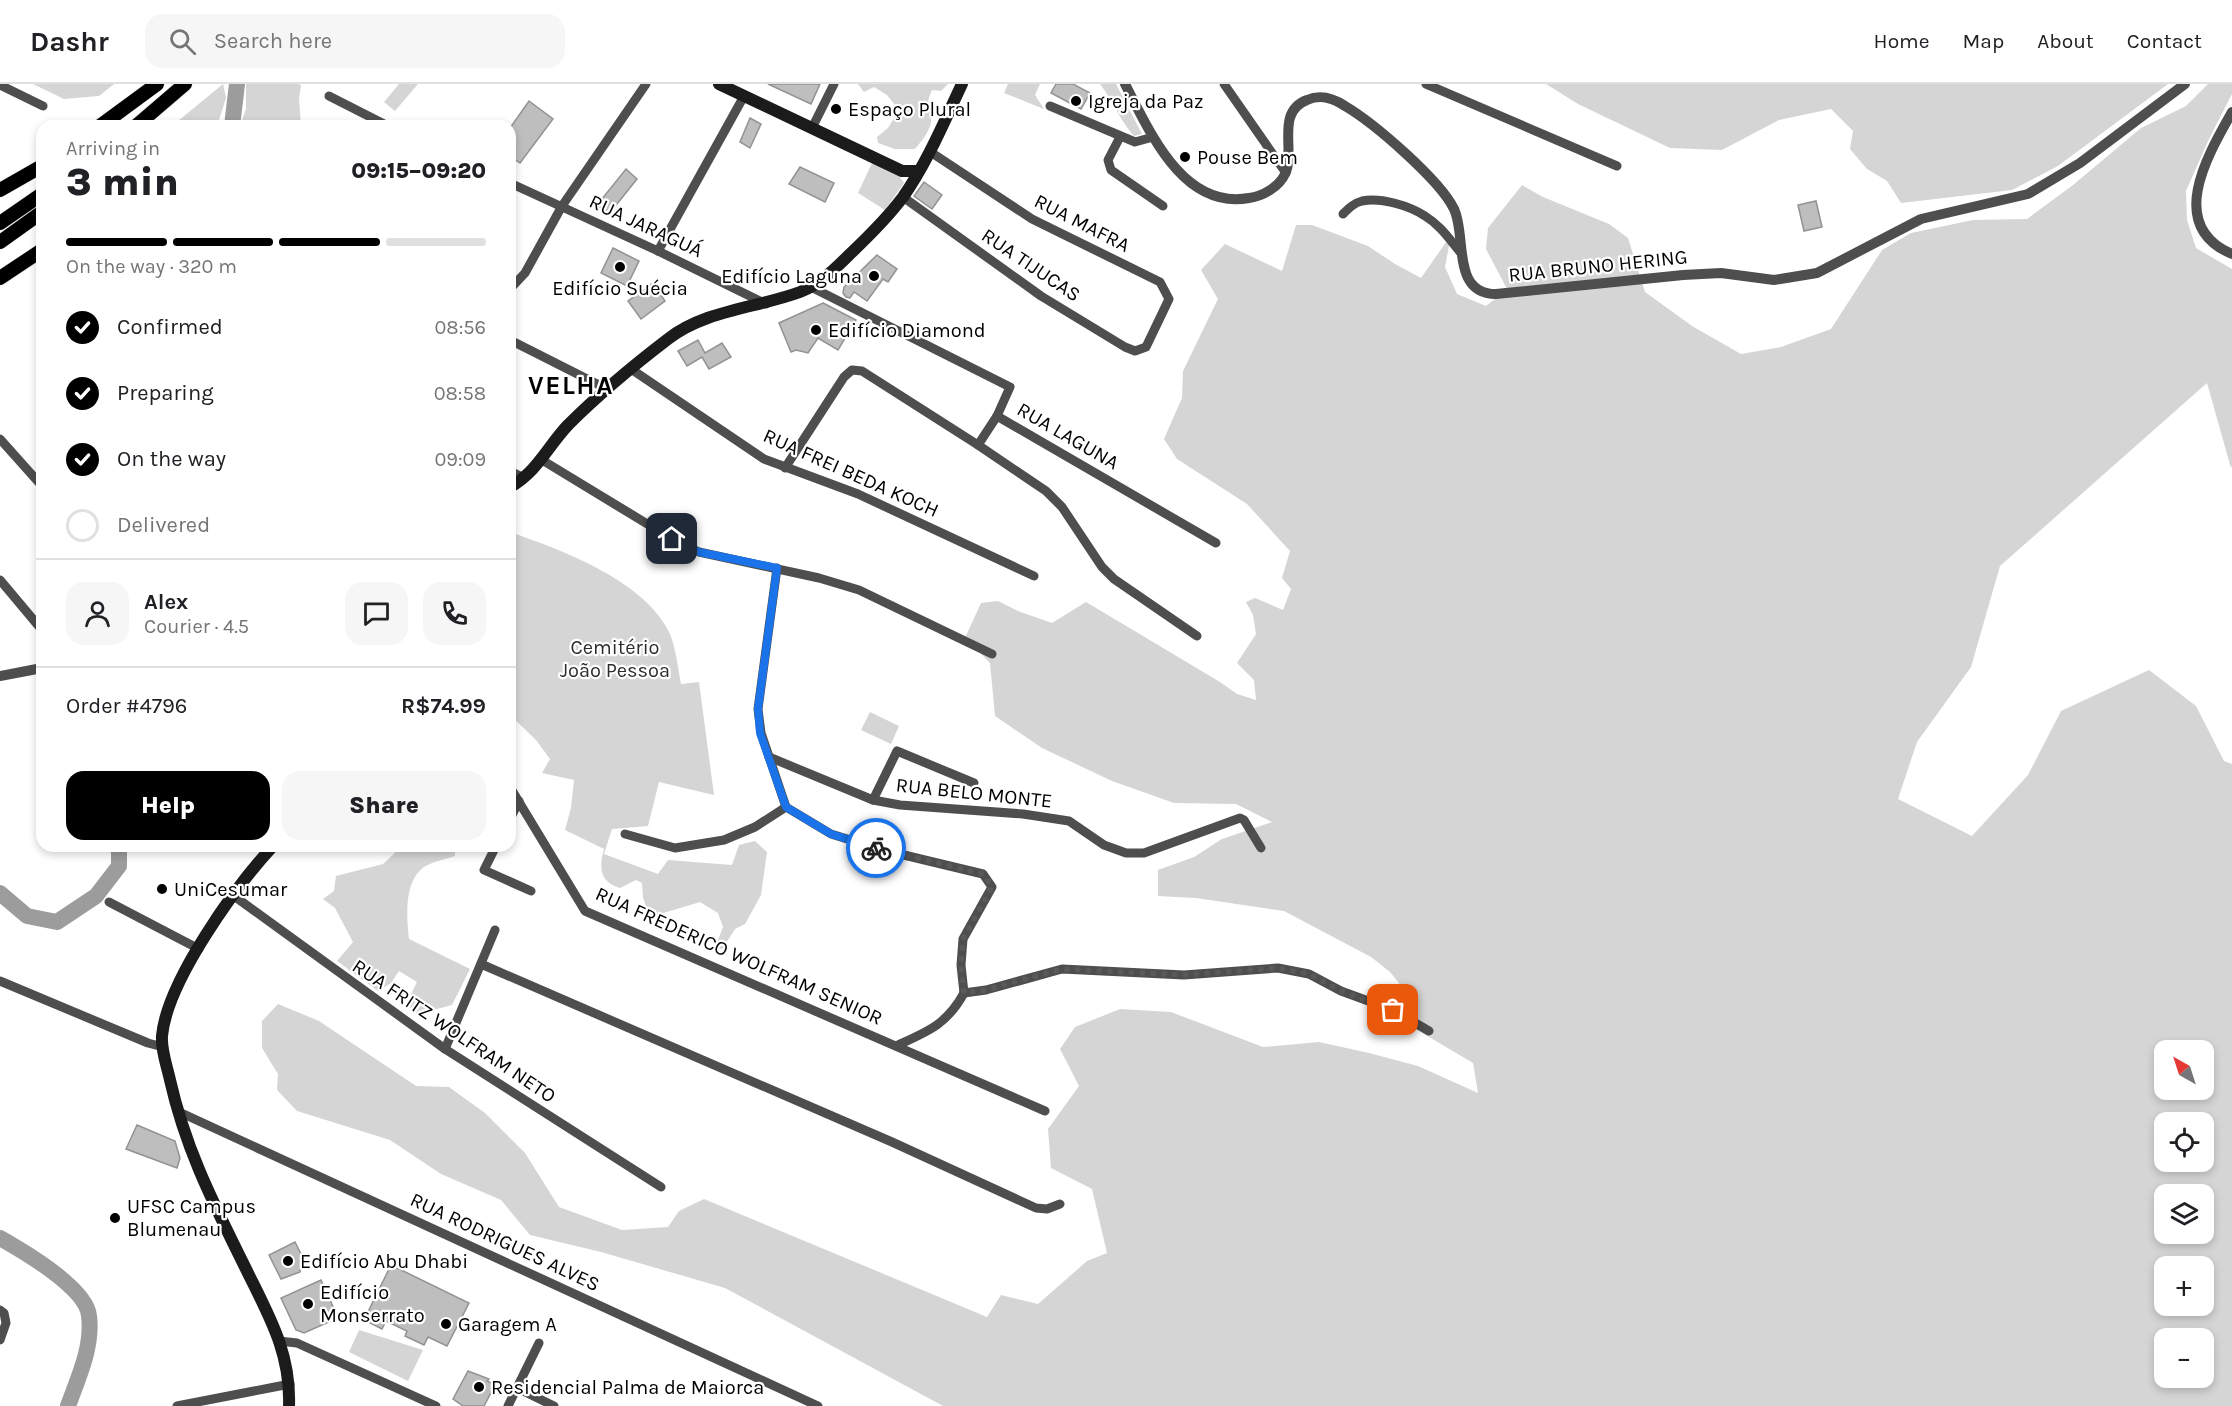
<!DOCTYPE html>
<html lang="en">
<head>
<meta charset="utf-8">
<style>
  :root { --surface:#fff; --page:#f6f6f6; --text:#202124; --muted:#757577; --line:#e0e0e0; --accent:#000 }
  body { margin:0; font-family:Karla,sans-serif; background:var(--page); color:var(--text); height:100vh; display:flex; flex-direction:column; font-size:22px; white-space:nowrap }
  * { box-sizing:border-box; margin:0 }
  p { font-size:20px; color:var(--muted) }
  .icon { flex:none; width:33px; height:33px; fill:none; stroke:currentColor; stroke-width:2; stroke-linecap:round; stroke-linejoin:round }
  .map { position:relative; flex:1; overflow:hidden }
  .side { position:absolute; left:36px; top:36px; width:480px; height:732px; display:flex; flex-direction:column; background:var(--surface); border-radius:18px; box-shadow:0 3px 9px #0003 }
  .side>* { flex:none }
  .needle { width:39px; rotate:321deg }
  .fabs { position:absolute; left:2154px; top:956px; display:grid; gap:12px }
  .fabs a { display:grid; place-items:center; width:60px; height:60px; border-radius:12px; background:var(--surface); box-shadow:0 3px 9px #0003; font-size:30px }
  .pin { position:absolute; display:grid; place-items:center; width:51px; height:51px; color:#fff; margin:-26px; border-radius:12px; box-shadow:0 3px 9px #0006 }
  .courier { position:absolute; display:grid; place-items:center; width:60px; height:60px; margin:-30px; border:4px solid #1a73e8; border-radius:50%; background:#fff; color:#222; box-shadow:0 2px 8px #0007 }
  .summary em { font-style:normal; font-weight:800 }
  .summary div { display:flex; flex-direction:column-reverse }
  .summary { display:flex; align-items:center; justify-content:space-between; height:102px; padding:0 30px }
  h1 { font-size:39px; font-weight:800; line-height:45px }
  .bar { display:grid; grid-template-columns:repeat(4,1fr); gap:9px 6px; align-content:center; height:72px; padding:0 30px }
  .bar i { height:8px; border-radius:4px; background:var(--line) }
  .bar .on { background:var(--accent) }
  .bar p { grid-column:span 4 }
  .line { display:flex; align-items:center; gap:15px; padding:0 30px; border-top:2px solid var(--line) }
  .line div { flex:1 }
  .round { display:grid; place-items:center; flex:none; width:63px; height:63px; border-radius:18px; background:var(--page) }
  ol { padding:0 30px; list-style:none }
  li { display:flex; align-items:center; gap:18px; height:66px }
  li p { margin-inline-start:auto }
  li .icon { padding:6px; border-radius:50%; background:var(--accent); color:#fff; stroke-width:4 }
  li:last-child { color:var(--muted) }
  li i { width:33px; height:33px; border:3px solid var(--line); border-radius:50% }
  .button { display:flex; gap:12px; margin-top:auto; padding:12px 30px }
  .button a { flex:1; height:69px; border-radius:18px; background:var(--accent); color:#fff; font-size:24px; font-weight:800; line-height:69px; text-align:center }
  .button a+a { background:var(--page); color:var(--text) }
  header { display:flex; align-items:center; gap:36px; box-sizing:border-box; height:84px; padding:0 30px; background:var(--surface); border-bottom:2px solid var(--line) }
  header strong { font-size:28px }
  nav { display:flex; gap:33px; margin-inline-start:auto; font-size:21px }
  .search { width:420px; height:54px; background:var(--page); display:flex; align-items:center; gap:15px; box-sizing:border-box; padding:0 21px; border-radius:18px; color:var(--muted); font-size:22px }
  .map>svg:first-child { display:block }
  .green { fill:#d5d5d5; fill-rule:evenodd }
  .lines { fill:none; stroke-linecap:round; stroke-linejoin:round }
  .river { stroke:#9c9c9c; stroke-width:16 }
  .building { fill:#bebebe; stroke:#929292; stroke-width:1.5 }
  .primary-casing { stroke:#dbdbdb; stroke-width:15 }
  .minor { stroke:#4e4e4e; stroke-width:9 }
  .tertiary { stroke:#4e4e4e; stroke-width:10 }
  .secondary { stroke:#1b1b1b; stroke-width:12 }
  .primary { stroke:#000; stroke-width:14 }
  .done { stroke:#595959; stroke-width:6; stroke-dasharray:0 10.8 }
  .route { stroke:#1a73e8; stroke-width:8 }
  .poi-dot { fill:#000; stroke:#fff; stroke-width:2 }
  .labels { text-anchor:middle; dominant-baseline:central; stroke-width:4.5; stroke-linejoin:round; paint-order:stroke }
  .poi-label { font-size:20px; fill:#000; stroke:#fff; text-anchor:start }
  .street-label { font-size:20px; fill:#000; stroke:#fff }
  .park-label { font-size:20px; fill:#2c2c2c; stroke:#fff }
  .district-label { font-size:26px; font-weight:bold; letter-spacing:1.5px; fill:#000; stroke:#fff }
</style>
</head>
<body>
<header>
<strong>Dashr</strong>
<div class="search"><svg class="icon" aria-label="search" viewBox="0 0 24 24"><circle cx="10" cy="10" r="6"/><path d="M15 15l6 6"/></svg>Search here</div>
<nav><a>Home</a><a>Map</a><a>About</a><a>Contact</a></nav>
</header>
<div class="map">
<svg width="2232" height="1322" viewBox="0 0 2232 1322">
  <rect width="100%" height="100%" fill="#fff"/>
  <g class="green">
    <polygon points="33,0 114,0 99,12 64,15"/>
    <polygon points="223,0 226,14 217,42 172,42"/>
    <polygon points="246,0 299,0 301,2 299,14 301,42 240,42 246,25"/>
    <polygon points="399,0 418,0 395,27 384,18"/>
    <path d="M858,0H948L941,7L932,6C925,21 930,21 931,35C932,45 921,58 915,65H895L878,59L877,53L888,44L899,26L887,11L874,3L864,8Z"/>
    <polygon points="1008,0 1040,0 1035,11 1044,25 1004,9"/>
    <path d="M1100,0H1116L1142,50L1134,52C1120,37 1113,16 1100,0Z"/>
    <polygon points="1546,0 2168,0 2058,82 2012,106 1901,119 1887,97 1867,85 1850,65 1853,47 1831,25 1779,36 1722,66 1670,64 1578,20"/>
    <path d="M2208,0H2232V10L2209,55L2186,107L2187,136L2196,164L2232,185V381L2231,384L2207,299L2000,482L1971,583L1917,658L1898,715L1972,752L2028,691L2061,627L2149,586L2196,622L2224,677L2232,680V1322H943L725,1204L601,1168L530,1151L501,1116L441,1090L390,1056L297,1027L277,1006L278,990L262,964V937L278,920L319,937L416,1002L449,1003L485,1029L525,1069L559,1123L622,1146L668,1143L679,1127L704,1115L987,1233L1001,1211L1038,1220L1087,1177L1107,1169L1092,1105L1051,1084L1048,1045L1079,1002L1060,965L1075,943L1120,925L1171,928L1263,963L1319,958L1369,969L1418,982L1478,1009L1473,979L1414,944L1407,909L1390,888L1371,873L1284,827L1196,814L1158,812V786L1194,773L1222,755L1272,738L1236,720L1174,719L1112,697L1042,664L995,632L990,579L965,554L981,519L998,517L1018,527L1052,539L1086,518L1220,598L1237,610L1256,616L1254,596L1237,579L1256,550L1253,531L1246,518L1255,514L1283,526L1291,505L1282,494L1290,467L1247,420L1177,375L1164,355L1182,314L1183,287L1218,215L1201,186L1225,160L1282,187L1296,141H1312L1368,162L1395,180L1421,194L1451,151L1445,183L1457,210L1486,222L1507,205L1486,165L1488,144L1522,101L1543,113L1609,140L1628,154L1645,208L1692,242L1741,270L1781,263L1831,245L1882,166L1911,149L1973,136L2027,135L2073,101L2141,44L2186,22ZM2164,966H2204V1005H2164ZM2164,1038H2204V1077H2164ZM2164,1110H2204V1149H2164ZM2164,1182H2204V1221H2164ZM2164,1254H2204V1293H2164Z"/>
    <polygon points="872,79 898,90 904,99 885,126 858,109"/>
    <path d="M510,448C562,466 646,497 670,550C676,565 678,584 681,600L699,598L714,711L659,698L648,742L612,745L604,770L658,790L668,776L732,781L739,761L755,757L767,768L761,811L745,840L735,845L722,865L715,864L723,843L718,829L700,818L650,833L643,814L642,799L636,796L620,804C599,798 599,783 604,765L565,746L571,724L574,696L542,689L550,675L536,656L510,631Z"/>
    <polygon points="870,628 899,642 891,660 861,646"/>
    <path d="M402,762H455V772C446,775 432,778 424,783C403,798 407,834 409,855L470,885L452,921L418,930L406,920L417,898L399,887L391,899L378,907L337,877L353,858L335,824L323,815L334,807L336,792L383,780Z"/>
    <polygon points="359,1246 423,1266 408,1297 349,1268"/>
  </g>
  <g class="lines">
    <g class="river">
      <polyline points="232,42 237,0"/>
      <polyline points="0,809 27,832 57,838 96,812 119,782 119,762"/>
      <path d="M0,1154C23,1167 87,1204 89,1232C93,1263 78,1294 68,1322"/>
    </g>
  </g>
  <g class="building">
    <polygon points="768,0 820,0 811,20"/>
    <polygon points="1056,0 1073,0 1090,9 1081,25 1051,9"/>
    <polygon points="529,17 553,35 520,79 510,72 510,44"/>
    <polygon points="750,34 761,40 750,64 740,58"/>
    <polygon points="800,83 834,99 825,118 789,100"/>
    <polygon points="626,85 637,95 609,130 597,121"/>
    <polygon points="924,98 942,111 932,125 914,112"/>
    <polygon points="1816,117 1822,143 1804,147 1798,121"/>
    <polygon points="613,164 639,177 627,202 601,189"/>
    <polygon points="877,171 897,185 888,198 883,195 867,217 854,208 850,214 846,213 843,209 844,203"/>
    <polygon points="653,199 665,217 641,235 628,217"/>
    <polygon points="823,219 856,236 838,266 818,254 808,269 796,266 791,268 779,239"/>
    <polygon points="698,256 705,269 722,259 731,273 709,285 702,273 687,282 678,267"/>
    <polygon points="137,1041 175,1057 180,1074 177,1084 126,1065"/>
    <polygon points="295,1158 307,1182 300,1186 300,1188 281,1195 269,1171"/>
    <polygon points="391,1181 469,1219 447,1262 428,1253 424,1261 405,1252 407,1247 386,1237 382,1245 364,1236"/>
    <polygon points="321,1196 335,1227 330,1231 331,1237 304,1249 296,1246 281,1214"/>
    <polygon points="468,1287 489,1295 487,1297 495,1301 484,1322 463,1322 453,1315"/>
  </g>
  <g class="lines">
    <g class="primary-casing">
      <g id="primary">
        <polyline points="100,42 157,0"/>
        <polyline points="136,42 185,0"/>
        <polyline points="0,106 42,82"/>
        <polyline points="0,139 42,110"/>
        <polyline points="0,158 42,128"/>
        <polyline points="0,194 42,166"/>
      </g>
    </g>
    <g class="minor">
      <polyline points="1224,0 1286,89"/>
      <polyline points="1426,0 1617,82"/>
      <polyline points="0,1 43,22"/>
      <polyline points="329,12 388,42"/>
      <polyline points="1050,22 1135,58 1153,53"/>
      <polyline points="812,44 834,0"/>
      <polyline points="1120,53 1108,76 1111,86 1163,122"/>
      <polyline points="510,99 658,167 766,220"/>
      <polyline points="903,113 1041,212 1125,263 1135,267 1146,263 1169,215 1160,198 1032,135 929,67"/>
      <path d="M1343,130C1349,124 1354,119 1362,117C1381,113 1410,122 1425,132C1440,141 1450,156 1461,169"/>
      <polyline points="658,167 744,12"/>
      <polyline points="811,203 1010,303 997,332 978,361"/>
      <polyline points="510,205 525,189 562,122 646,0"/>
      <polyline points="510,256 607,305"/>
      <polyline points="631,285 764,375 858,410 1034,492"/>
      <polyline points="997,332 1216,459"/>
      <polyline points="0,355 42,402"/>
      <polyline points="542,376 672,455 699,468 819,494 859,506 992,570"/>
      <polyline points="785,384 844,293 852,286 862,287 978,361 1046,407 1062,423 1102,483 1114,495 1197,552"/>
      <polyline points="510,387 524,394"/>
      <polyline points="777,484 758,625 761,649 786,723 831,750 883,766 983,790 992,803 963,855 961,881 964,909"/>
      <polyline points="0,496 42,546"/>
      <polyline points="769,673 873,716 900,721 1023,730 1069,737 1104,761 1126,769 1144,769 1240,734 1244,736 1261,764"/>
      <polyline points="510,703 585,827 1045,1027"/>
      <polyline points="873,716 897,667 974,699"/>
      <polyline points="510,735 519,717"/>
      <polyline points="625,750 675,764 724,756 755,743 786,723"/>
      <polyline points="496,762 484,786 531,807"/>
      <polyline points="234,812 445,965 661,1103"/>
      <polyline points="109,818 199,865"/>
      <polyline points="481,880 892,1058 1036,1124 1047,1125 1060,1120"/>
      <polyline points="0,897 148,959 163,963"/>
      <polyline points="964,909 986,906 1062,885 1184,891 1278,884 1309,890 1341,907 1393,926 1429,947"/>
      <path d="M898,961C929,947 947,940 964,909"/>
      <polyline points="445,965 495,846"/>
      <polyline points="177,1027 818,1322"/>
      <polyline points="0,1226 4,1229 6,1239 0,1256"/>
      <polyline points="279,1257 297,1259 436,1322"/>
      <polyline points="517,1304 554,1322"/>
      <polyline points="177,1322 290,1300"/>
      <polyline points="508,1322 539,1259"/>
    </g>
    <g class="tertiary">
      <path d="M1125,0C1150,48 1183,126 1249,114C1263,112 1279,103 1285,90C1296,67 1275,28 1307,16C1321,10 1333,14 1345,22C1374,39 1440,96 1454,125C1467,152 1451,210 1496,210L1683,191L1721,189L1774,196L1817,189L1921,135L2028,110L2080,79L2185,0"/>
      <path d="M2232,28C2207,72 2166,142 2232,170"/>
      <polyline points="0,592 42,584"/>
    </g>
    <g class="secondary">
      <polyline points="719,0 902,87 919,87"/>
      <path d="M510,403C537,388 548,362 568,341C599,310 634,281 668,255C705,226 757,224 800,208C820,200 836,184 850,170C869,152 888,133 903,113C927,79 944,38 962,0"/>
      <path d="M273,762C236,802 167,897 162,952C161,967 167,982 170,996C186,1067 215,1122 246,1185C269,1232 291,1269 289,1322"/>
    </g>
    <use href="#primary" class="primary"/>
  </g>
  <g class="lines">
    <polyline class="done" points="876,764 983,790 992,803 963,855 961,881 964,909 986,906 1062,885 1184,891 1278,884 1309,890 1341,907 1393,926"/>
    <polyline class="route" points="672,455 699,468 777,484 758,625 760,649 786,723 831,750 876,764"/>
  </g>
  <g class="poi-dot">
    <circle cx="1076" cy="17" r="6"/>
    <circle cx="836" cy="25" r="6"/>
    <circle cx="1185" cy="73" r="6"/>
    <circle cx="620" cy="183" r="6"/>
    <circle cx="874" cy="192" r="6"/>
    <circle cx="816" cy="246" r="6"/>
    <circle cx="162" cy="805" r="6"/>
    <circle cx="115" cy="1134" r="6"/>
    <circle cx="288" cy="1177" r="6"/>
    <circle cx="308" cy="1220" r="6"/>
    <circle cx="446" cy="1240" r="6"/>
    <circle cx="479" cy="1303" r="6"/>
  </g>
  <g class="labels">
    <g class="poi-label">
      <text x="1088" y="17">Igreja da Paz</text>
      <text x="848" y="25">Espaço Plural</text>
      <text x="1197" y="73">Pouse Bem</text>
      <text x="862" y="192" text-anchor="end">Edifício Laguna</text>
      <text x="620" y="204" text-anchor="middle">Edifício Suécia</text>
      <text x="828" y="246">Edifício Diamond</text>
      <text x="174" y="805">UniCesumar</text>
      <text x="127" y="1122">UFSC Campus<tspan x="127" dy="23">Blumenau</tspan></text>
      <text x="300" y="1177">Edifício Abu Dhabi</text>
      <text x="320" y="1208">Edifício<tspan x="320" dy="23">Monserrato</tspan></text>
      <text x="458" y="1240">Garagem A</text>
      <text x="491" y="1303">Residencial Palma de Maiorca</text>
    </g>
    <g class="street-label">
      <text transform="translate(1082 139) rotate(27)">RUA MAFRA</text>
      <text transform="translate(646 142) rotate(25)">RUA JARAGUÁ</text>
      <text transform="translate(1031 181) rotate(34)">RUA TIJUCAS</text>
      <text transform="translate(1598 182) rotate(-6)">RUA BRUNO HERING</text>
      <text transform="translate(1068 352) rotate(30)">RUA LAGUNA</text>
      <text transform="translate(851 389) rotate(24)">RUA FREI BEDA KOCH</text>
      <text transform="translate(974 709) rotate(6)">RUA BELO MONTE</text>
      <text transform="translate(739 872) rotate(24)">RUA FREDERICO WOLFRAM SENIOR</text>
      <text transform="translate(454 947) rotate(34)">RUA FRITZ WOLFRAM NETO</text>
      <text transform="translate(505 1158) rotate(25)">RUA RODRIGUES ALVES</text>
    </g>
    <g class="park-label">
      <text x="615" y="563">Cemitério<tspan x="615" dy="23">João Pessoa</tspan></text>
    </g>
    <g class="district-label">
      <text x="571" y="301">VELHA</text>
    </g>
  </g>
</svg>
<div class="fabs">
<a><svg class="needle" viewBox="-14 -14 28 28"><path d="M0-13l5 13h-10z" fill="#e53935"/><path d="M0 13l5-13h-10z" fill="#757577"/></svg></a>
<a><svg class="icon" aria-label="locate" viewBox="0 0 24 24"><circle cx="12" cy="12" r="6"/><path d="M12 2v4M12 18v4M2 12h4M18 12h4"/></svg></a>
<a><svg class="icon" aria-label="layers" viewBox="0 0 24 24"><path d="M12 4l9 5-9 5-9-5zM3 14l9 5 9-5"/></svg></a>
<a>+</a>
<a>−</a>
</div>
<div class="pin" style="left:1393px;top:926px;background:#ea580c"><svg class="icon" aria-label="bag" viewBox="0 0 24 24"><path d="M5 8h14l-1 12H6zM9 8a3 3 0 0 1 6 0"/></svg></div>
<div class="pin" style="left:672px;top:455px;background:#1f2937"><svg class="icon" aria-label="home" viewBox="0 0 24 24"><path d="M3 11l9-7 9 7M6 9v11h12V9"/></svg></div>
<div class="courier" style="left:876px;top:764px"><svg class="icon" aria-label="bike" viewBox="0 0 24 24"><circle cx="6" cy="16" r="4"/><circle cx="18" cy="16" r="4"/><path d="M6 16l4-8h5l3 8M10 8l3 8H6M13 5h3"/></svg></div>
<section class="side">
<div class="summary"><div><h1>3 min</h1><p>Arriving in</p></div><em>09:15–09:20</em></div>
<div class="bar"><i class="on"></i><i class="on"></i><i class="on"></i><i></i><p>On the way · 320 m</p></div>
<ol>
<li><svg class="icon" aria-label="check" viewBox="0 0 24 24"><path d="M5 12l5 5 9-10"/></svg>Confirmed<p>08:56</p></li>
<li><svg class="icon" aria-label="check" viewBox="0 0 24 24"><path d="M5 12l5 5 9-10"/></svg>Preparing<p>08:58</p></li>
<li><svg class="icon" aria-label="check" viewBox="0 0 24 24"><path d="M5 12l5 5 9-10"/></svg>On the way<p>09:09</p></li>
<li><i></i>Delivered</li>
</ol>
<div class="line" style="height:108px"><a class="round"><svg class="icon" aria-label="person" viewBox="0 0 24 24"><circle cx="12" cy="8" r="4"/><path d="M4 21q1-7 8-7t8 7"/></svg></a><div><b>Alex</b><p>Courier · 4.5</p></div><a class="round"><svg class="icon" aria-label="chat" viewBox="0 0 24 24"><path d="M4 5h16v11H9l-5 4z"/></svg></a><a class="round"><svg class="icon" aria-label="phone" viewBox="0 0 24 24"><path d="M5 4h4l2 5-3 2q2 4 5 5l2-3 5 2v4C11 20 4 13 5 4z"/></svg></a></div>
<div class="line" style="height:78px"><div>Order #4796</div><b>R$74.99</b></div>
<div class="button"><a>Help</a><a>Share</a></div>
</section>
</div>
</body>
</html>
